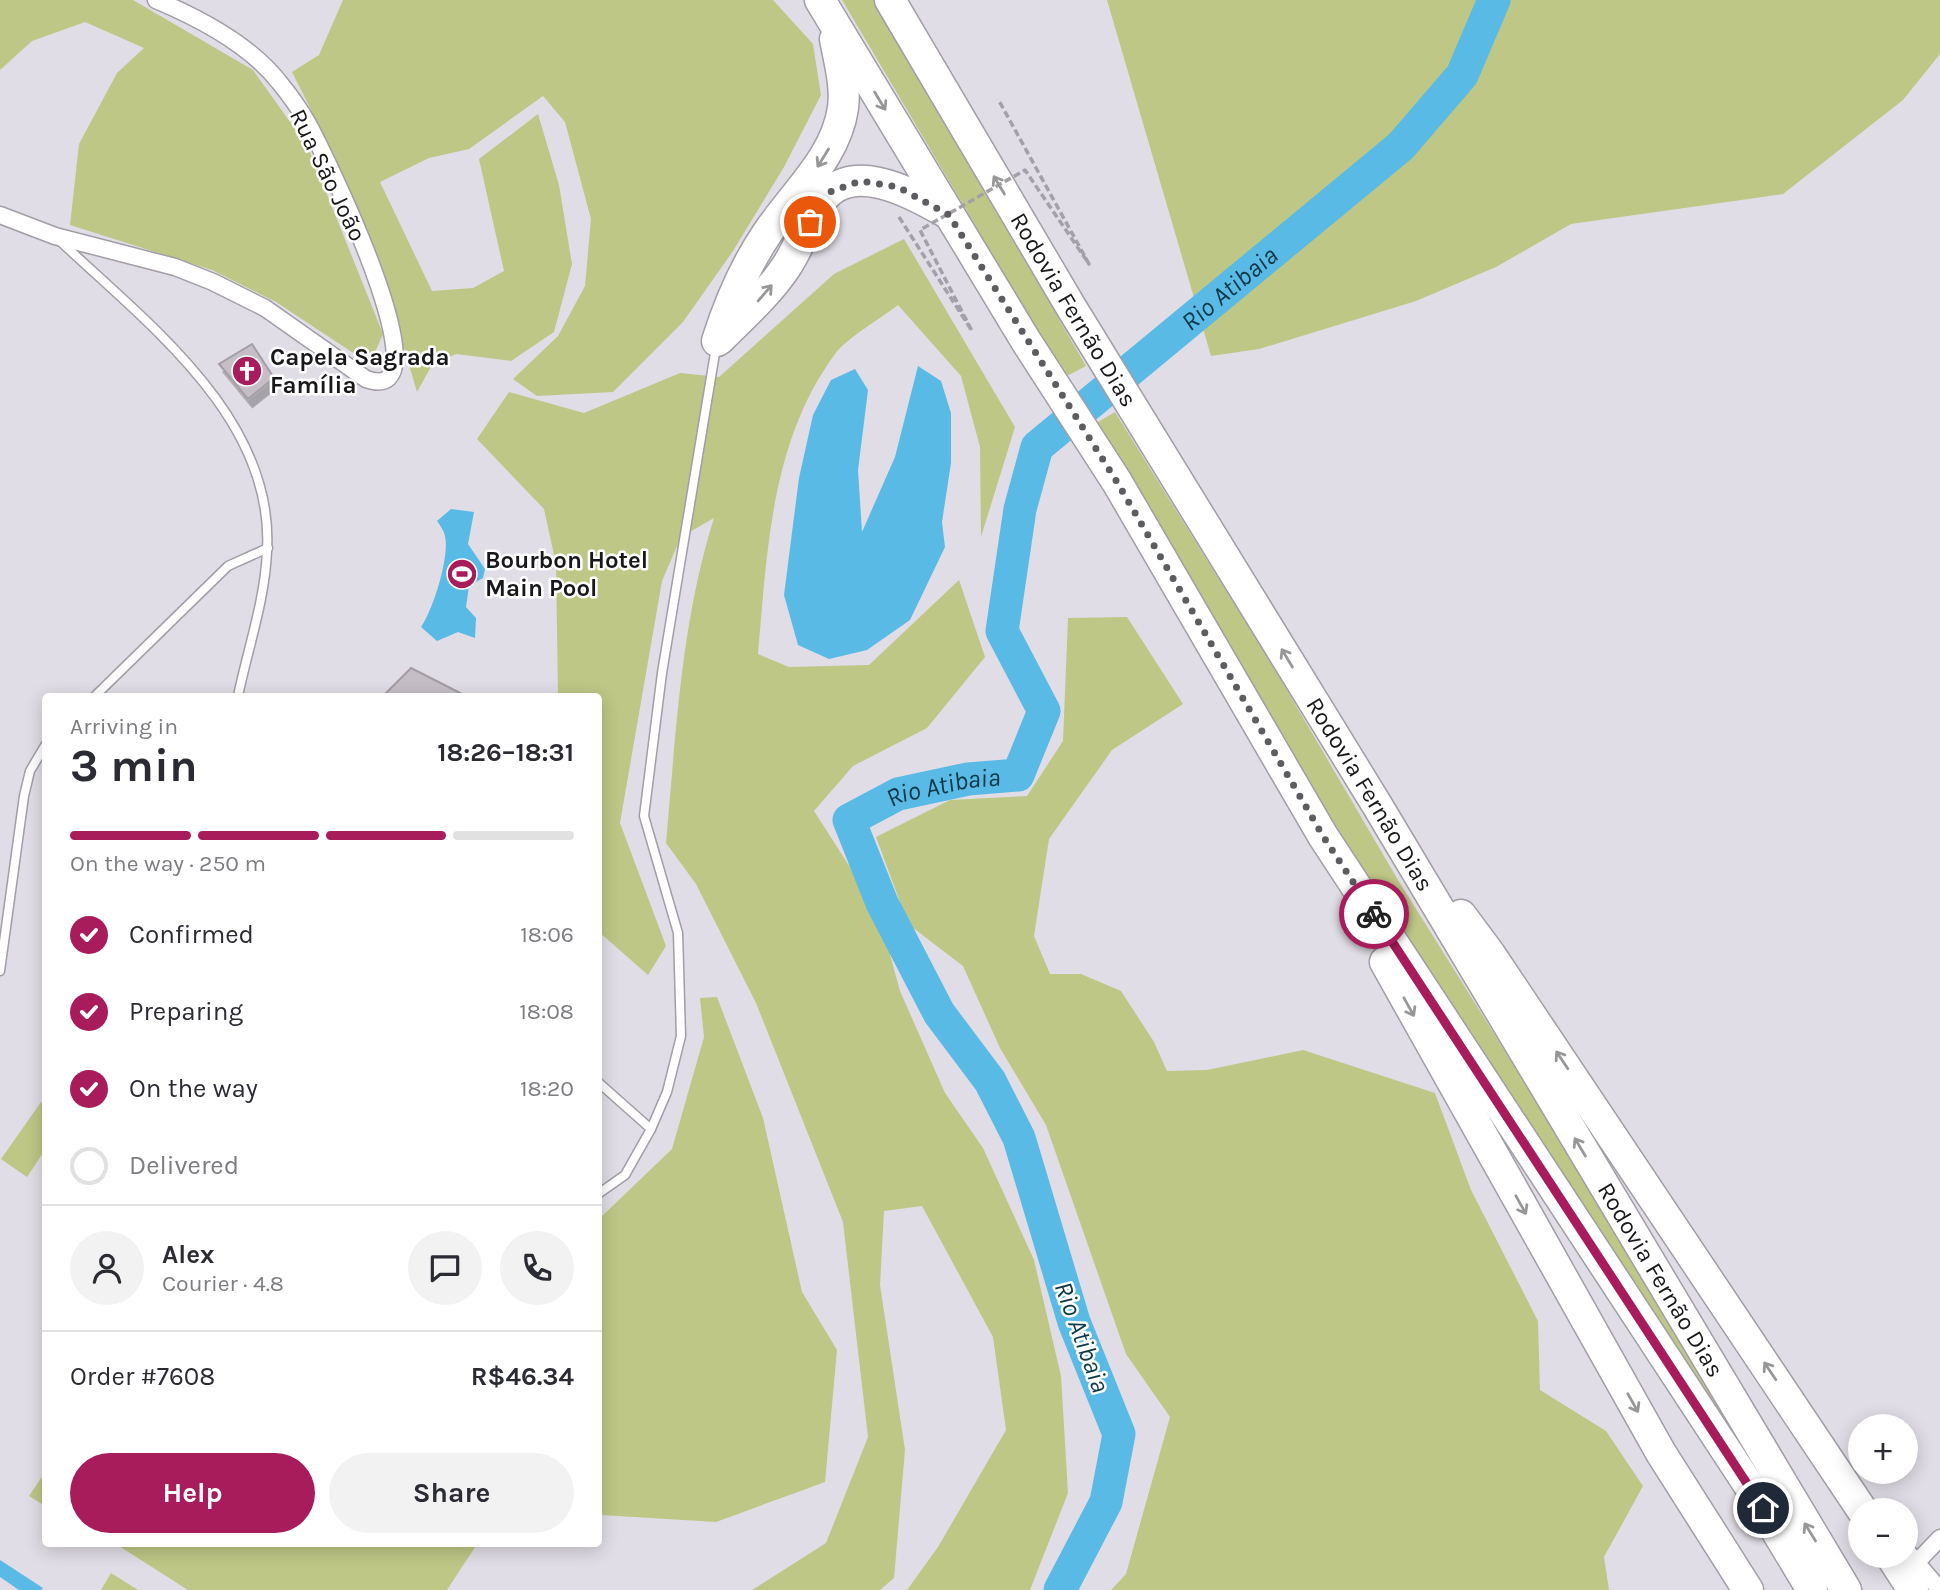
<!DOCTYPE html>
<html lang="en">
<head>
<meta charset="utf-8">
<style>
  :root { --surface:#fff; --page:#f2f2f3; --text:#2b2b33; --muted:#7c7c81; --line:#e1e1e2; --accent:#a91c5b }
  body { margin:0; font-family:Karla,sans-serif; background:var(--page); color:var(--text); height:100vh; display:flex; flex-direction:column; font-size:26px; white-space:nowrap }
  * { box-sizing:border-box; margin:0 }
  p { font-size:23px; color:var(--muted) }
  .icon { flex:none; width:38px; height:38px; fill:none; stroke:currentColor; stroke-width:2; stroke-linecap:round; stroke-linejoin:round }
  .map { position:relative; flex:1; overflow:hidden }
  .panel { position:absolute; left:42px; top:693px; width:560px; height:854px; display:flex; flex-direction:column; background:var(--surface); border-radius:7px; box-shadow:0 4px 18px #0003 }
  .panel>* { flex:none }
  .fabs { position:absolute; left:1848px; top:1414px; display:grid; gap:14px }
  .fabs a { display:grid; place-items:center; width:70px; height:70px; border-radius:50%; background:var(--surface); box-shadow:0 4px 18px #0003; font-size:35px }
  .pin { position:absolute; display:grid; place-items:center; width:60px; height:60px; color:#fff; margin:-30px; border:4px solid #fff; border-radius:50%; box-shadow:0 2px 7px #0007 }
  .courier { position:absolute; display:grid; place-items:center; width:70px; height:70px; margin:-35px; border:5px solid #a91c5b; border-radius:50%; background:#fff; color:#222; box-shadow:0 2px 9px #0007 }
  .overview em { font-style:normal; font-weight:700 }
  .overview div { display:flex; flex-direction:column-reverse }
  .overview { display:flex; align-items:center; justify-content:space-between; height:119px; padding:0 28px }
  h1 { font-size:46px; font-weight:700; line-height:52px }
  .bar { display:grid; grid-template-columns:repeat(4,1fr); gap:10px 7px; align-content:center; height:84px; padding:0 28px }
  .bar i { height:9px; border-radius:5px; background:var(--line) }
  .bar .current { background:var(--accent) }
  .bar p { grid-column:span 4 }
  .line { display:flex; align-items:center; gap:18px; padding:0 28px; border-top:2px solid var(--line) }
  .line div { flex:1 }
  .round { display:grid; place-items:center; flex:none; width:74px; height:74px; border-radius:37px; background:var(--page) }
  ol { padding:0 28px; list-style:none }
  li { display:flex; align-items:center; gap:21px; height:77px }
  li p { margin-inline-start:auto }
  li .icon { padding:7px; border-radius:50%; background:var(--accent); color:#fff; stroke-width:4 }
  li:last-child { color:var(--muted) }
  li i { width:38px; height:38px; border:4px solid var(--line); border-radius:50% }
  .action { display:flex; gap:14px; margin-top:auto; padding:14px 28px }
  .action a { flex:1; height:80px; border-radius:42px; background:var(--accent); color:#fff; font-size:28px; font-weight:700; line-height:80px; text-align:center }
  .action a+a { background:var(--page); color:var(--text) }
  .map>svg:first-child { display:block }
  .green { fill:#bec786 }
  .water { fill:#59bae5 }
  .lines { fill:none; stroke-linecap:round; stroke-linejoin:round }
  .river { stroke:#59bae5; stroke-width:33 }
  .building { fill:#c5bec6; stroke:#a49da4; stroke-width:2; filter:url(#shadow) }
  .lane-casing { stroke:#a29da6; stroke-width:11 }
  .street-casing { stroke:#a29da6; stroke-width:19 }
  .highway-casing { stroke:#a29da6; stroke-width:33 }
  .lane { stroke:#fff; stroke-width:8 }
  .street { stroke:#fff; stroke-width:16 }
  .highway { stroke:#fff; stroke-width:30 }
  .path-bridge { stroke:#a4a0a8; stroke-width:3.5; stroke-dasharray:7 3.5; stroke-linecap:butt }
  .oneway { stroke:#979798 }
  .done { stroke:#5e5c61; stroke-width:7; stroke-dasharray:0 12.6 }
  .route { stroke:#a91c5b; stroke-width:9 }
  .labels { text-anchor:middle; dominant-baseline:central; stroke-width:5; stroke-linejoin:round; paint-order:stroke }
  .street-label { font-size:24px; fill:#18171a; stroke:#fff }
  .poi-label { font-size:24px; font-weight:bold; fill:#18171a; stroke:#fff; text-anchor:start }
  .water-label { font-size:26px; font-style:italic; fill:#0c384a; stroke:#fff }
</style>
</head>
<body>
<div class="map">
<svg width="1940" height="1590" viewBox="0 0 1940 1590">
  <defs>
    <filter id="shadow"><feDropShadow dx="4.5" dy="8" stdDeviation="0" flood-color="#0004"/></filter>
  </defs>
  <rect width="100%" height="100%" fill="#e1dde6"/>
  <g class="green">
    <polygon points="0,0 133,0 253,70 308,147 383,334 370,364 276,302 212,270 70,225 79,144 117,73 144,48 85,22 32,41 0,70"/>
    <path d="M343,0H773L813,44L821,95L784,167L733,251L683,322L613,392L537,396L513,379L558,336L585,286L591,219L565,122L543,96L469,149L429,158L380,182L432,291L473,288L504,271L479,159L538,114L559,185L572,264L554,332L511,361L456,354L432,365L417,392C386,281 345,175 292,72L319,55Z"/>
    <polygon points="842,0 875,0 1086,366 1065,377"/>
    <polygon points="1107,0 1940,0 1940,54 1903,100 1783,194 1571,224 1496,267 1416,301 1259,349 1211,356"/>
    <path d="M904,239L1015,427L981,537L980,447L961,376L898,305C880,319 848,337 835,354C771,441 767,551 758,654L789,667L869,665L959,580L985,657L927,728L853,766L814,811L878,911L900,991L945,1093L983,1148L1034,1260L1061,1376L1068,1493L1030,1590H907L938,1547L1006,1430L993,1337L922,1206L884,1211L880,1285L905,1450L894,1578L880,1590H752L826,1543L868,1437L843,1222L756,1003L696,884L666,843C676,734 681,622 714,518L681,537L662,581L620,823L666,946L648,975L599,932L598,696H558L556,564L544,509L477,439L509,392L584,413L680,373L719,377L834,274Z"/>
    <polygon points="1115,412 1274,668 1398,880 1545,1115 1771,1494 1376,898 1093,425"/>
    <polygon points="1127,617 1183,704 1112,750 1049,839 1034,936 1050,974 1081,974 1121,991 1154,1042 1167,1071 1207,1070 1303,1050 1435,1093 1471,1190 1538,1321 1540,1390 1606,1431 1643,1486 1604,1557 1609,1590 1111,1590 1126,1574 1170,1417 1126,1354 1046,1125 1000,1048 963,966 908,924 876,837 950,800 1027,796 1063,741 1068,618"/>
    <polygon points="717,997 763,1118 802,1292 837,1350 825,1482 716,1522 601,1515 598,1514 599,1219 672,1149 704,1037 700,998"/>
    <polygon points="41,1102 45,1105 45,1150 27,1177 1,1159"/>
    <polygon points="45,1472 45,1506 29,1496"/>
    <polygon points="120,1544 477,1544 447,1590 188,1590 119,1546"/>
    <polygon points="111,1573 138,1590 101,1590"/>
  </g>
  <g class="water">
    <polygon points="918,366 941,381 951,413 951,463 942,522 945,547 910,620 867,650 829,659 798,645 784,595 799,478 813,415 831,380 855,369 868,390 858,470 862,532 895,457"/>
    <path d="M451,509L474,512L468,544L485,569L483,578L469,586L466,607L476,618L475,638L458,632L437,641L421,627C433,610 450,556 445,536C444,531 440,525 437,521Z"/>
    <polygon points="0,1560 43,1588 41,1590 19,1590 0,1577"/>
  </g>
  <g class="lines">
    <path class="river" id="s1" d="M1060,1590L1106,1502L1119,1434L1074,1322L1019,1138L990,1081L939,1013L882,903L849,820L898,794L968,779L1018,775L1044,711L1002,631L1020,509L1037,447L1401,146L1462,75L1494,0"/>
  </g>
  <g class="building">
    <polygon points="252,344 274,378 248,399 219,364"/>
    <polygon points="411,668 466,696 383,696"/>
  </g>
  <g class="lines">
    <g class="lane-casing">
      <g id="lane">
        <path d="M59,240C145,322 275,417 267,551C265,600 248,648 238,696"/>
        <polyline points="95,696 228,566 268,548"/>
        <polyline points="0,971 24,796 30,771 46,744"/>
        <polyline points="598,1082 651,1129"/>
        <polyline points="598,1194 625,1175 651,1129 667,1092 681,1036 678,933 644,816 662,673 716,347"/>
      </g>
    </g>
    <g class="street-casing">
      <g id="street">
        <path d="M0,215L55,236L175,267L213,282L265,308L366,379C452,410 319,143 307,122C299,108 289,94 279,82C250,45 199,18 156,0"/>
        <polyline points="1906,1550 1940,1590"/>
        <polyline points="1916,1563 1940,1538"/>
      </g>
    </g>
    <g class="highway-casing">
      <g id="highway">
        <polyline points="820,0 1026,341 1117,482 1323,836 1750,1487 1812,1590"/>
        <path id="s2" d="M890,0L1071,307L1377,805L1846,1590"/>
        <path d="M720,339C743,316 768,294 786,267C799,248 806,225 818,205C849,155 914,195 949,214"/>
        <path d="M717,341C729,303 744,268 766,235C793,194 836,158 843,108C846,85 839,61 835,39"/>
        <polyline points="1461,915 1490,954 1862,1510"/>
        <polyline points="1385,962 1661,1453 1748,1590"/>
        <polyline points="1891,1556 1913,1590"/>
      </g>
    </g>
    <use href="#lane" class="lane"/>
    <use href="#street" class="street"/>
    <use href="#highway" class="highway"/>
    <polyline class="path-bridge" points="899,217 972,331 920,230 1025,170 1089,264 998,99"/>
  </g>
  <defs><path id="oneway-shaft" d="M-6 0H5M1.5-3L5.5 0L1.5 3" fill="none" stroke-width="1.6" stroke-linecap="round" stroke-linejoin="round" transform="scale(1.75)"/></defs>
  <g class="oneway">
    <use href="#oneway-shaft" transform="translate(880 101) rotate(59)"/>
    <use href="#oneway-shaft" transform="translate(823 158) rotate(122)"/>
    <use href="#oneway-shaft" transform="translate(999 185) rotate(-121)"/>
    <use href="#oneway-shaft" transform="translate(765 293) rotate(-49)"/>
    <use href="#oneway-shaft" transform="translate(1287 658) rotate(-121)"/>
    <use href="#oneway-shaft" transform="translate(1409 1007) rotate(61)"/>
    <use href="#oneway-shaft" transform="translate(1562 1060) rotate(-124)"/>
    <use href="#oneway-shaft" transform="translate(1580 1147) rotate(-121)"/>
    <use href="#oneway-shaft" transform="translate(1521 1205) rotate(61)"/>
    <use href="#oneway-shaft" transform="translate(1770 1371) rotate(-124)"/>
    <use href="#oneway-shaft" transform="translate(1633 1403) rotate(61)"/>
    <use href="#oneway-shaft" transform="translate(1810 1532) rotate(-122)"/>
  </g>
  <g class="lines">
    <polyline class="done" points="810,222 819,203 830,192 860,181 898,187 949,215 1117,482 1323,836 1374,914"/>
    <polyline class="route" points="1374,914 1763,1508"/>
  </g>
  <defs>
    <g id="church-disc" transform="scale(1.575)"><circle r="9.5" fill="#a91c5b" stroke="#fff"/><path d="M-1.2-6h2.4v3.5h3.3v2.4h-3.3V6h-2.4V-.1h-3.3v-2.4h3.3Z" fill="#fff"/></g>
    <g id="stadium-disc" transform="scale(1.575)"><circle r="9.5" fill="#a91c5b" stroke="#fff"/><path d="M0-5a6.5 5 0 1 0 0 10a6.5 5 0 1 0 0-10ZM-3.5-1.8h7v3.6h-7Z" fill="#fff"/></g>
  </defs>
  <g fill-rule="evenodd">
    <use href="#church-disc" x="247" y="371"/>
    <use href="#stadium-disc" x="462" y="574"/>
  </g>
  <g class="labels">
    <g class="street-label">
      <text transform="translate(328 175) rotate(64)">Rua São João</text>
      <text stroke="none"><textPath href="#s2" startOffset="360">Rodovia Fernão Dias</textPath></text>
      <text stroke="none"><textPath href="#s2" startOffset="928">Rodovia Fernão Dias</textPath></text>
      <text stroke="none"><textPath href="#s2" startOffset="1494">Rodovia Fernão Dias</textPath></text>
    </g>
    <g class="poi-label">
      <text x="270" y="357">Capela Sagrada<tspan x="270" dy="28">Família</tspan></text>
      <text x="485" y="560">Bourbon Hotel<tspan x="485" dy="28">Main Pool</tspan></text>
    </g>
    <g class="water-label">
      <text stroke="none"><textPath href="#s1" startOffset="1617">Rio Atibaia</textPath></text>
      <text stroke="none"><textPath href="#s1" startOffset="945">Rio Atibaia</textPath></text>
      <text transform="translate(1082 1337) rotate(70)">Rio Atibaia</text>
    </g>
  </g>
</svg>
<div class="fabs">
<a>+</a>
<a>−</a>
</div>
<div class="pin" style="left:810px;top:222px;background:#ea580c"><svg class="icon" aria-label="bag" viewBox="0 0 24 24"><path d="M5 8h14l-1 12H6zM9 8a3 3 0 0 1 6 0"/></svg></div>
<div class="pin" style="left:1763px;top:1508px;background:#1f2937"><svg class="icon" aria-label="home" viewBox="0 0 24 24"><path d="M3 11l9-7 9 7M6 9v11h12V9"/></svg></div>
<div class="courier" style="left:1374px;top:914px"><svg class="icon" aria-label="bike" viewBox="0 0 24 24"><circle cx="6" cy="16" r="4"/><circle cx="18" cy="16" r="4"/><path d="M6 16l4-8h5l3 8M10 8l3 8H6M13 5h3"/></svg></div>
<section class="panel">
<div class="overview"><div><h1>3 min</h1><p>Arriving in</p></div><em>18:26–18:31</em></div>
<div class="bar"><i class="current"></i><i class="current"></i><i class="current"></i><i></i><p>On the way · 250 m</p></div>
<ol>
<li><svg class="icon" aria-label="check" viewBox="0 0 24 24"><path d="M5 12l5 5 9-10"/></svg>Confirmed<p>18:06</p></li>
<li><svg class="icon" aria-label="check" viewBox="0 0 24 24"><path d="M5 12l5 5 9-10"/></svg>Preparing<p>18:08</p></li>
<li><svg class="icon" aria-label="check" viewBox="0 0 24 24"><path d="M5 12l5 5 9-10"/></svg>On the way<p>18:20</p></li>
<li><i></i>Delivered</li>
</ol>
<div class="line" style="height:126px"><a class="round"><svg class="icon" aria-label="person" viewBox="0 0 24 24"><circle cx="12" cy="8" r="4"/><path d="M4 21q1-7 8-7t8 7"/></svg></a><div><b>Alex</b><p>Courier · 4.8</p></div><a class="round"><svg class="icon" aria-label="chat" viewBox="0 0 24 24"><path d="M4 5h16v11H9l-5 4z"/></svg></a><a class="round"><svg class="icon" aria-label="phone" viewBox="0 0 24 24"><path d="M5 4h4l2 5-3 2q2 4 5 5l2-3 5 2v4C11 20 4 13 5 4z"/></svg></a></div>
<div class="line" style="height:91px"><div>Order #7608</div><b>R$46.34</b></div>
<div class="action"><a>Help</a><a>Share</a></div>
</section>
</div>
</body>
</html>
